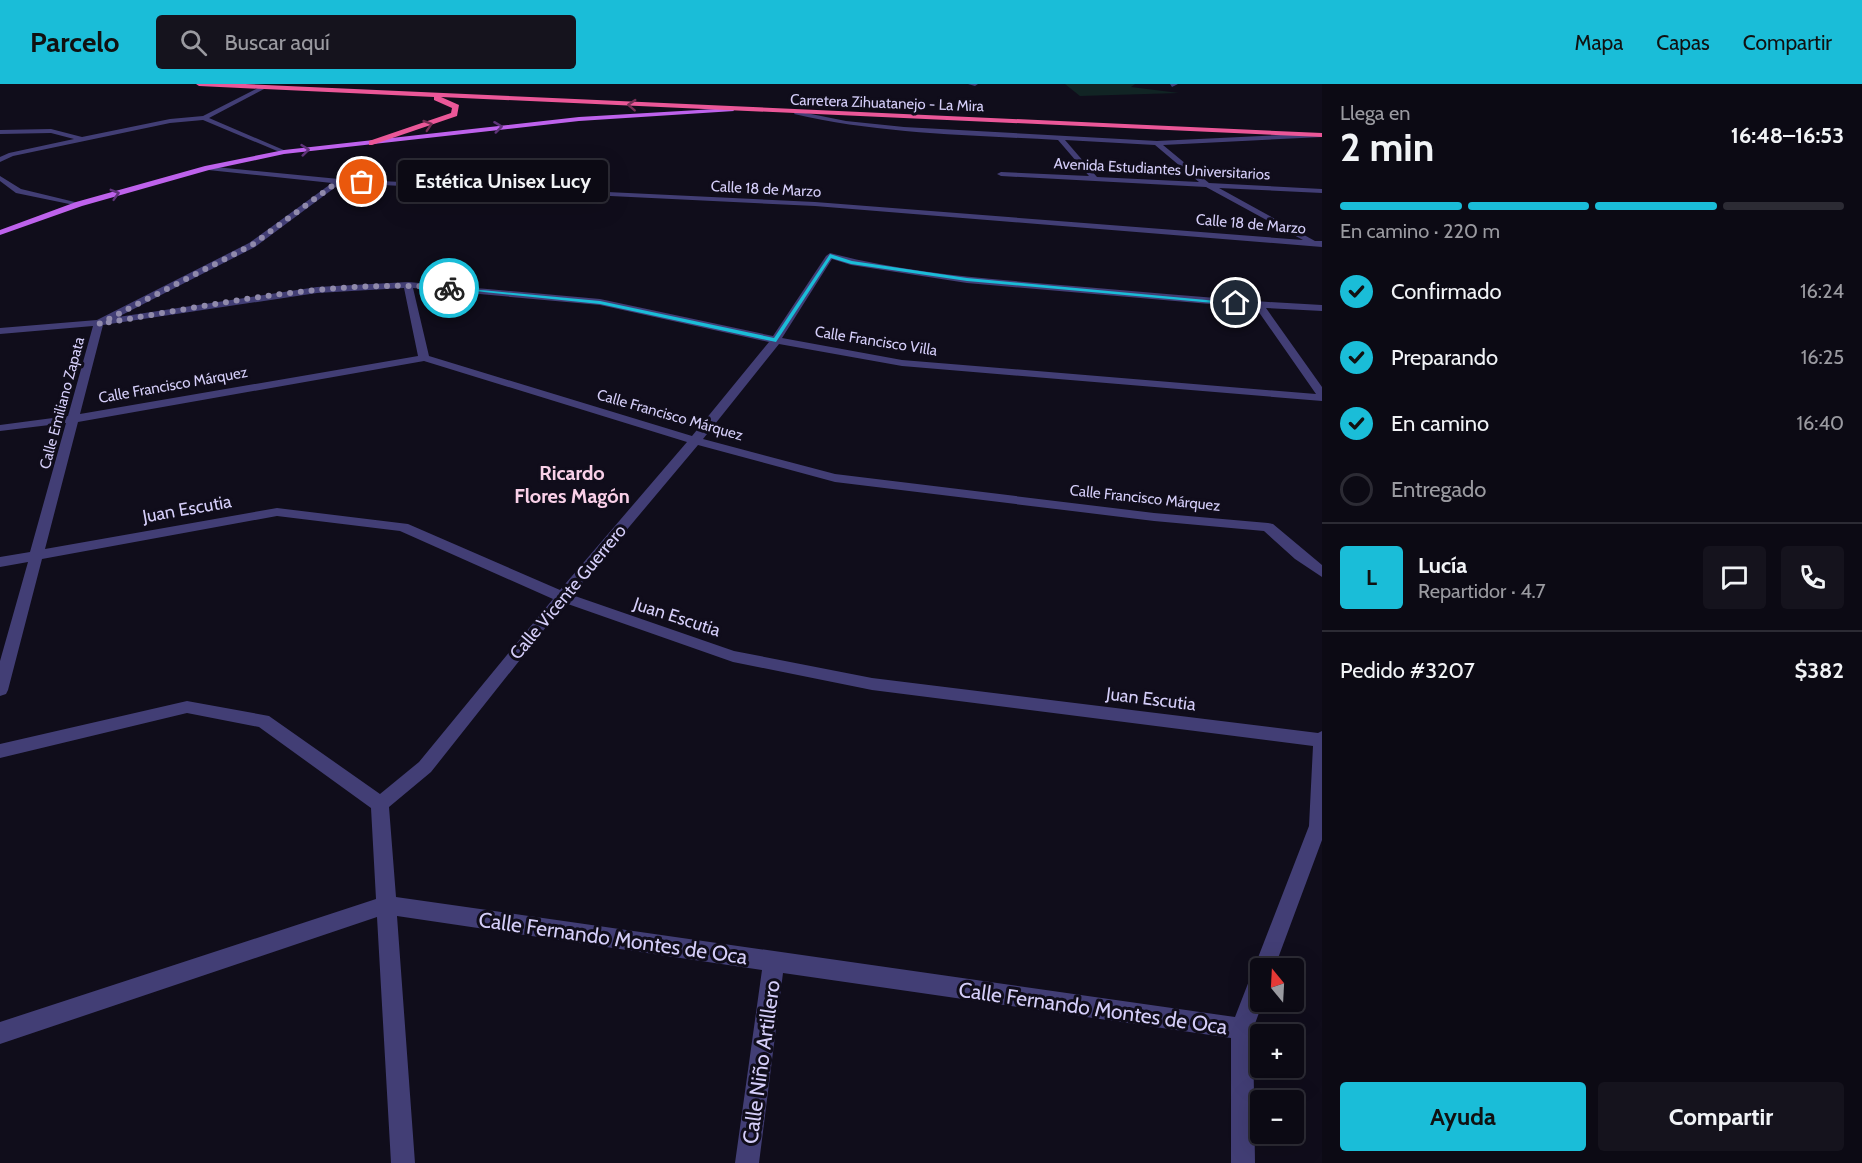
<!DOCTYPE html>
<html lang="es">
<head>
<meta charset="utf-8">
<style>
  :root { --surface:#0c0a14; --page:#15131d; --text:#f1f3f6; --muted:#9a9aa0; --line:#2c2b34; --accent:#1abdd8 }
  body { margin:0; font-family:Cabin,sans-serif; background:var(--page); color:var(--text); height:100vh; display:flex; flex-direction:column; font-size:22px; white-space:nowrap }
  * { box-sizing:border-box; margin:0 }
  p { font-size:20px; color:var(--muted) }
  .icon { flex:none; width:33px; height:33px; fill:none; stroke:currentColor; stroke-width:2; stroke-linecap:round; stroke-linejoin:round }
  .map { position:relative; flex:1; overflow:hidden }
  .drawer { display:flex; flex-direction:column; background:var(--surface); width:540px }
  .drawer>* { flex:none }
  .needle { width:39px; rotate:342deg }
  .tools { position:absolute; left:1250px; top:874px; display:grid; gap:12px }
  .tools a { display:grid; place-items:center; width:54px; height:54px; border-radius:6px; background:var(--surface); box-shadow:0 6px 24px #0002,0 0 0 2px var(--line); font-size:30px }
  .pin { position:absolute; display:grid; place-items:center; width:51px; height:51px; color:#fff; margin:-26px; border:3px solid #fff; border-radius:50%; box-shadow:0 2px 6px #0007 }
  .courier { position:absolute; display:grid; place-items:center; width:60px; height:60px; margin:-30px; border:4px solid #1abdd8; border-radius:50%; background:#fff; color:#222; box-shadow:0 2px 8px #0007 }
  .bubble { position:absolute; height:42px; border-radius:6px; background:var(--surface); box-shadow:0 6px 24px #0002,0 0 0 2px var(--line); font-size:20px; font-weight:700; line-height:42px; text-align:center }
  .headline em { font-style:normal; font-weight:700 }
  .headline div { display:flex; flex-direction:column-reverse }
  .headline { display:flex; align-items:center; justify-content:space-between; height:102px; padding:0 18px }
  h1 { font-size:39px; font-weight:700; line-height:45px }
  .bar { display:grid; grid-template-columns:repeat(4,1fr); gap:9px 6px; align-content:center; height:72px; padding:0 18px }
  .bar i { height:8px; border-radius:4px; background:var(--line) }
  .bar .current { background:var(--accent) }
  .bar p { grid-column:span 4 }
  .line { display:flex; align-items:center; gap:15px; padding:0 18px; border-top:2px solid var(--line) }
  .line div { flex:1 }
  .round { display:grid; place-items:center; flex:none; width:63px; height:63px; border-radius:6px; background:var(--page) }
  ol { padding:0 18px; list-style:none }
  li { display:flex; align-items:center; gap:18px; height:66px }
  li p { margin-inline-start:auto }
  li .icon { padding:6px; border-radius:50%; background:var(--accent); color:#111; stroke-width:4 }
  li:last-child { color:var(--muted) }
  li i { width:33px; height:33px; border:3px solid var(--line); border-radius:50% }
  .button { display:flex; gap:12px; margin-top:auto; padding:12px 18px }
  .button a { flex:1; height:69px; border-radius:6px; background:var(--accent); color:#111; font-size:24px; font-weight:700; line-height:69px; text-align:center }
  .button a+a { background:var(--page); color:var(--text) }
  header { display:flex; align-items:center; gap:36px; box-sizing:border-box; height:84px; padding:0 30px; background:var(--accent); color:#111 }
  header strong { font-size:28px }
  nav { display:flex; gap:33px; margin-inline-start:auto; font-size:21px }
  .search { width:420px; height:54px; background:var(--page); display:flex; align-items:center; gap:15px; box-sizing:border-box; padding:0 21px; border-radius:6px; color:var(--muted); font-size:22px }
  main { display:flex; flex:1; min-height:0 }
  .map>svg:first-child { display:block }
  .green { fill:#112424 }
  .lines { fill:none; stroke-linecap:round; stroke-linejoin:round }
  .street { fill:#423e75; fill-rule:evenodd }
  .primary { fill:#be62ec; fill-rule:evenodd }
  .highway { fill:#eb5798; fill-rule:evenodd }
  .oneway { stroke:#732e53 }
  .oneway2 { stroke:#5e3379 }
  .route { fill:#1abdd8 }
  .done { stroke:#908aab; stroke-width:6; stroke-dasharray:0 10.8 }
  .labels { text-anchor:middle; dominant-baseline:central; stroke-width:6; stroke-linejoin:round; paint-order:stroke }
  .far-street-label { font-size:15px; fill:#d5cef9; stroke:#100d1b }
  .street-label { font-size:18px; fill:#d5cef9; stroke:#100d1b }
  .neighbourhood-label { font-size:20px; font-weight:bold; fill:#f9d0e8; stroke:#100d1b }
  .near-street-label { font-size:21px; fill:#d5cef9; stroke:#100d1b }
</style>
</head>
<body>
<header>
<strong>Parcelo</strong>
<div class="search"><svg class="icon" aria-label="search" viewBox="0 0 24 24"><circle cx="10" cy="10" r="6"/><path d="M15 15l6 6"/></svg>Buscar aquí</div>
<nav><a>Mapa</a><a>Capas</a><a>Compartir</a></nav>
</header>
<main>
<div class="map">
<svg width="1322" height="1079" viewBox="0 0 1322 1079">
  <rect width="100%" height="100%" fill="#100d1b"/>
  <polygon class="green" points="1065,0 1135,0 1131,3 1179,9 1080,12"/>
  <g class="lines">
    <g class="street">
      <polygon points="968,0 978,0 975,2"/>
      <polygon points="1170,0 1178,0 1172,3"/>
      <polygon points="264,1 266,4 209,34 286,67 286,69 282,69 203,36 170,39 13,72 0,78 0,73 9,69 74,55 51,49 0,50 0,46 51,45 82,53 170,35 203,32"/>
      <path d="M796,27L846,37L904,43L1157,57L1322,49V53L1163,61L1209,99L1322,105V109L1219,104L1315,157H1322V163L815,122L341,99L255,163L118,233L317,203L408,198L600,215L773,252L826,172L830,169C909,190 992,195 1073,202C1156,209 1239,217 1322,221V227L1266,224L1322,303V317L902,282L779,260L703,355L835,390L1154,429L1268,439L1273,440L1322,481V493L1295,475L1264,447L1154,437L835,398L698,361L572,511L734,567L872,594L1318,649L1322,647V756L1274,885H1260V918H1263L1253,945L1255,1079H1231V954L783,889L759,1079H735L762,886L397,832L415,1079H391L377,833L0,960V938L376,815L371,724L259,643L187,629L0,674V660L187,617L269,632L380,710L419,678L553,515L400,447L277,432L42,475L8,606L6,610L0,612V577L28,478L0,483V473L30,468L66,339L0,347V341L68,332L93,242L0,250V244L97,236L249,159L332,99L208,86L205,82L339,95L815,118L1303,156L1206,103L1001,92L997,90L1001,88L1089,92L1058,56C970,51 880,50 794,30ZM1065,56L1155,61L1199,98L1097,93ZM832,175L851,181L967,199L1256,224L1316,310L902,276L782,254ZM404,204L418,272L80,330L103,241L317,209ZM413,204L600,221L769,258L692,352L429,272ZM424,277L687,358L560,506L408,440L277,424L45,465L78,338ZM565,519L733,578L872,606L1313,662L1309,742L1235,933L396,813L389,723L431,688Z"/>
      <polygon points="0,92 21,105 83,120 79,122 16,109 0,97"/>
    </g>
    <polygon class="primary" points="732,24 734,27 579,37 284,70 209,86 82,122 0,151 0,146 76,118 205,82 284,66 579,33"/>
    <polygon class="highway" points="196,0 245,0 1322,49 1322,53 441,13 459,21 457,32 372,61 369,61 369,57 451,29 452,24 434,16 434,13 199,2"/>
  </g>
  <defs><path id="oneway-chevron" d="M-2-3.5L2.5 0L-2 3.5" fill="none" stroke-width="1.6" stroke-linecap="round" stroke-linejoin="round" transform="scale(1.5)"/></defs>
  <g class="oneway">
    <use href="#oneway-chevron" transform="translate(632 21) rotate(-177)"/>
    <use href="#oneway-chevron" transform="translate(428 41) rotate(-18)"/>
  </g>
  <g class="oneway2">
    <use href="#oneway-chevron" transform="translate(498 43) rotate(-7)"/>
    <use href="#oneway-chevron" transform="translate(305 66) rotate(-6)"/>
    <use href="#oneway-chevron" transform="translate(115 110) rotate(-16)"/>
  </g>
  <polygon class="route" points="830,170 852,177 967,194 1239,219 1236,221 967,197 851,180 831,174 776,258 600,220 446,204 449,203 600,217 774,254"/>
  <g class="lines">
    <path class="done" d="M362,98L339,97L252,161L99,240C214,221 332,194 449,204"/>
  </g>
  <g class="labels">
    <g class="far-street-label">
      <text transform="translate(887 19) rotate(2)">Carretera Zihuatanejo - La Mira</text>
      <text transform="translate(1162 85) rotate(3)">Avenida Estudiantes Universitarios</text>
      <text transform="translate(766 105) rotate(3)">Calle 18 de Marzo</text>
      <text transform="translate(1251 140) rotate(5)">Calle 18 de Marzo</text>
      <text transform="translate(876 257) rotate(9)">Calle Francisco Villa</text>
      <text transform="translate(173 301) rotate(-10)">Calle Francisco Márquez</text>
      <text transform="translate(62 319) rotate(-75)">Calle Emiliano Zapata</text>
      <text transform="translate(670 331) rotate(16)">Calle Francisco Márquez</text>
      <text transform="translate(1145 414) rotate(6)">Calle Francisco Márquez</text>
    </g>
    <g class="street-label">
      <text transform="translate(187 425) rotate(-10)">Juan Escutia</text>
      <text transform="translate(568 508) rotate(-50)">Calle Vicente Guerrero</text>
      <text transform="translate(677 533) rotate(18)">Juan Escutia</text>
      <text transform="translate(1151 615) rotate(7)">Juan Escutia</text>
    </g>
    <g class="neighbourhood-label">
      <text x="572" y="389">Ricardo<tspan x="572" dy="23">Flores Magón</tspan></text>
    </g>
    <g class="near-street-label">
      <text transform="translate(613 854) rotate(8)">Calle Fernando Montes de Oca</text>
      <text transform="translate(1093 924) rotate(8)">Calle Fernando Montes de Oca</text>
      <text transform="translate(761 978) rotate(-82)">Calle Niño Artillero</text>
    </g>
  </g>
</svg>
<div class="tools">
<a><svg class="needle" viewBox="-14 -14 28 28"><path d="M0-13l5 13h-10z" fill="#e53935"/><path d="M0 13l5-13h-10z" fill="#9a9aa0"/></svg></a>
<a>+</a>
<a>−</a>
</div>
<div class="pin" style="left:362px;top:98px;background:#ea580c"><svg class="icon" aria-label="bag" viewBox="0 0 24 24"><path d="M5 8h14l-1 12H6zM9 8a3 3 0 0 1 6 0"/></svg></div>
<div class="pin" style="left:1236px;top:219px;background:#1f2937"><svg class="icon" aria-label="home" viewBox="0 0 24 24"><path d="M3 11l9-7 9 7M6 9v11h12V9"/></svg></div>
<div class="courier" style="left:449px;top:204px"><svg class="icon" aria-label="bike" viewBox="0 0 24 24"><circle cx="6" cy="16" r="4"/><circle cx="18" cy="16" r="4"/><path d="M6 16l4-8h5l3 8M10 8l3 8H6M13 5h3"/></svg></div>
<div class="bubble" style="left:398px;top:76px;width:210px">Estética Unisex Lucy</div>
</div>
<section class="drawer">
<div class="headline"><div><h1>2 min</h1><p>Llega en</p></div><em>16:48–16:53</em></div>
<div class="bar"><i class="current"></i><i class="current"></i><i class="current"></i><i></i><p>En camino · 220 m</p></div>
<ol>
<li><svg class="icon" aria-label="check" viewBox="0 0 24 24"><path d="M5 12l5 5 9-10"/></svg>Confirmado<p>16:24</p></li>
<li><svg class="icon" aria-label="check" viewBox="0 0 24 24"><path d="M5 12l5 5 9-10"/></svg>Preparando<p>16:25</p></li>
<li><svg class="icon" aria-label="check" viewBox="0 0 24 24"><path d="M5 12l5 5 9-10"/></svg>En camino<p>16:40</p></li>
<li><i></i>Entregado</li>
</ol>
<div class="line" style="height:108px"><b class="round" style="background:var(--accent);color:#111">L</b><div><b>Lucía</b><p>Repartidor · 4.7</p></div><a class="round"><svg class="icon" aria-label="chat" viewBox="0 0 24 24"><path d="M4 5h16v11H9l-5 4z"/></svg></a><a class="round"><svg class="icon" aria-label="phone" viewBox="0 0 24 24"><path d="M5 4h4l2 5-3 2q2 4 5 5l2-3 5 2v4C11 20 4 13 5 4z"/></svg></a></div>
<div class="line" style="height:78px"><div>Pedido #3207</div><b>$382</b></div>
<div class="button"><a>Ayuda</a><a>Compartir</a></div>
</section>
</main>
</body>
</html>
